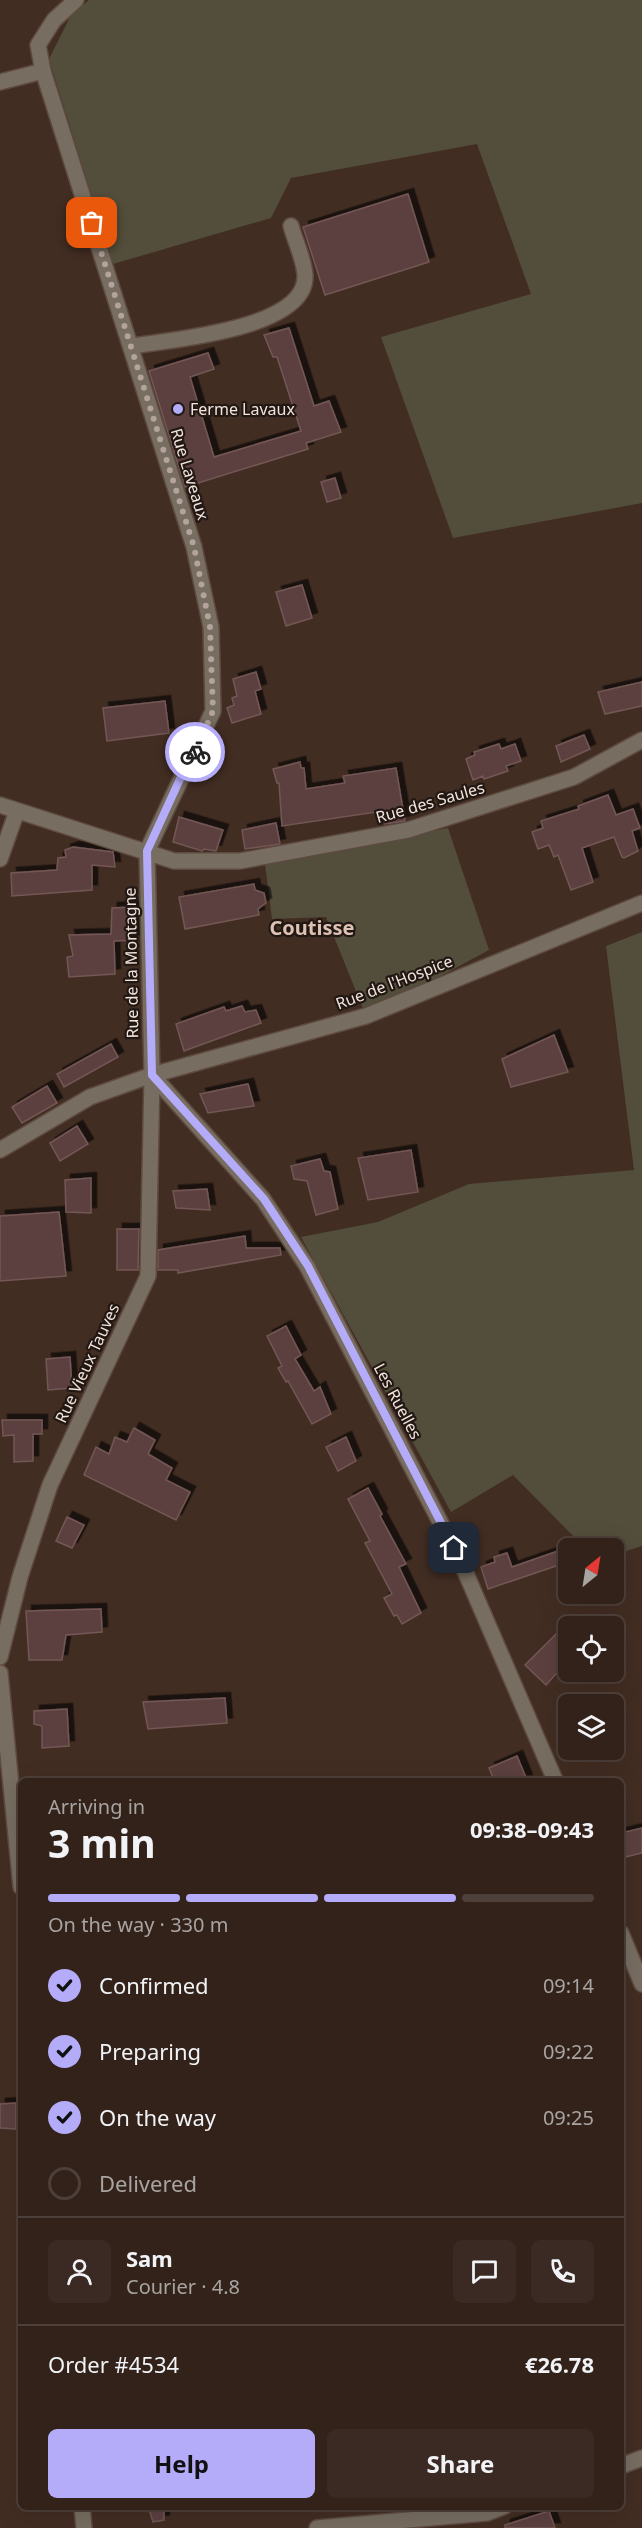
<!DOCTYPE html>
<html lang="en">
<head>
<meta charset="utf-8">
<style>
  :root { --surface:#32221a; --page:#3a2a23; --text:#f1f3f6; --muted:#a8a4a2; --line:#4d3f39; --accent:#b4acf9 }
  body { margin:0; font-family:"Noto Sans",sans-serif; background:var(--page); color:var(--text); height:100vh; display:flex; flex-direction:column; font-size:22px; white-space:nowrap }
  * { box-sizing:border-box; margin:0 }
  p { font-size:20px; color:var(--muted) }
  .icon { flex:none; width:33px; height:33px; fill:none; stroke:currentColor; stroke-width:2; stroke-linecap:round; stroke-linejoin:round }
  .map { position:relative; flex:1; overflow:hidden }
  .details { position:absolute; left:18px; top:1778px; width:606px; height:732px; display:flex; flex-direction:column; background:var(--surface); border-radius:9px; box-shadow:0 6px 24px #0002,0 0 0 2px var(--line) }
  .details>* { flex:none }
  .needle { width:39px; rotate:30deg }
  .buttons { position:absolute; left:558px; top:1538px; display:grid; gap:12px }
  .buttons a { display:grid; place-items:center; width:66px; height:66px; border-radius:9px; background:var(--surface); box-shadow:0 6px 24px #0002,0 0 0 2px var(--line); font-size:30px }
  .pin { position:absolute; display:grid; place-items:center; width:51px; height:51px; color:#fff; margin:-26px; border-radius:12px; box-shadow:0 3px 9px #0006 }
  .courier { position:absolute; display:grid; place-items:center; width:60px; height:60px; margin:-30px; border:4px solid #b4acf9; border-radius:50%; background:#fff; color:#222; box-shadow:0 2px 8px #0007 }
  .summary em { font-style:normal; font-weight:700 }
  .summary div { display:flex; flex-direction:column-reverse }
  .summary { display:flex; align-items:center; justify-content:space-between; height:102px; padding:0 30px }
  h1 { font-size:39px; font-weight:700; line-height:45px }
  .bar { display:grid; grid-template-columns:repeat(4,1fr); gap:9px 6px; align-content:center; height:72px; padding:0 30px }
  .bar i { height:8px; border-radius:4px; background:var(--line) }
  .bar .current { background:var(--accent) }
  .bar p { grid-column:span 4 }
  .line { display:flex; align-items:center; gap:15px; padding:0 30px; border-top:2px solid var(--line) }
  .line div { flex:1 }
  .round { display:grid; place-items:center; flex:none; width:63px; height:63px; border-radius:9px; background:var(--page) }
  ol { padding:0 30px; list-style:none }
  li { display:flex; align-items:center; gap:18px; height:66px }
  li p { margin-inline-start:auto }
  li .icon { padding:6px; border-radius:50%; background:var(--accent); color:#111; stroke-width:4 }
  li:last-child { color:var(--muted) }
  li i { width:33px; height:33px; border:3px solid var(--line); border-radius:50% }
  .button { display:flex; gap:12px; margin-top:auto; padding:12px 30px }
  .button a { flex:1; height:69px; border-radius:9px; background:var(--accent); color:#111; font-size:24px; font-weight:700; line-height:69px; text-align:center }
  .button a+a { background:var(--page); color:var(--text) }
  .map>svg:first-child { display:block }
  .green { fill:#534e3b }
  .building { fill:#5c413f; stroke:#735755; stroke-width:1.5; filter:url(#shadow) }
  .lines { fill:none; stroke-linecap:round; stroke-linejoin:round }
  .minor-casing { stroke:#5e4a40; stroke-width:18 }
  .minor { stroke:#776d61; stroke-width:15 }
  .done { stroke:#b4a39b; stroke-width:6; stroke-dasharray:0 10.8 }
  .route { stroke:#b4acf9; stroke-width:8 }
  .poi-dot { fill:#b4acf9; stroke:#221813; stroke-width:2 }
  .labels { text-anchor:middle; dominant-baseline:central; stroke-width:4.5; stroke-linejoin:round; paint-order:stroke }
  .poi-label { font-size:16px; fill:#f2e3dc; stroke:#221813; text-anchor:start }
  .street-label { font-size:16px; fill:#f2e3dc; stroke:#221813 }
  .quarter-label { font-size:20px; font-weight:bold; fill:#ddc1b3; stroke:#221813 }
</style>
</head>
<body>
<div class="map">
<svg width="642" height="2528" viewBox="0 0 642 2528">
  <defs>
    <filter id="shadow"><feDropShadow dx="5.5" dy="-5.5" stdDeviation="0" flood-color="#0009"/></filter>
  </defs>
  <rect width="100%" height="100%" fill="#422d22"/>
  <g class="green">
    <polygon points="89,0 642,0 642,503 453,538 381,337 531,294 477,144 291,178 271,218 113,264 49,59 71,15"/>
    <polygon points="448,828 489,950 366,1016 326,917 272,919 265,864"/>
    <polygon points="642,932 642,1546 617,1554 614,1553 614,1548 585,1548 513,1475 451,1512 301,1237 378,1222 469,1184 634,1170 606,946"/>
  </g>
  <g class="building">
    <polygon points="408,194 429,262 325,295 303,227"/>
    <polygon points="289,328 314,406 329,401 341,432 306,443 308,449 185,487 149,371 208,353 214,369 190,377 214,457 301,431 277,357 273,357 264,335"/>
    <polygon points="335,478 341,498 327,502 321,482"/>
    <polygon points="302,585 312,618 286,626 276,592"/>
    <polygon points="256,672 261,689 255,691 261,714 232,723 227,708 234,705 232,698 237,696 233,679"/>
    <polygon points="642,682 642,706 605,714 598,692"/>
    <polygon points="165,701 169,733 107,741 103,708"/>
    <polygon points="584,735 590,749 561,762 556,746"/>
    <polygon points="499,744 501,749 515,744 521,761 506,766 508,771 484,779 483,776 473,780 466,759 475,755 474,752"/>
    <polygon points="300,762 301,768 304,768 306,789 345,783 343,776 396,768 405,821 385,824 383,811 282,826 279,783 277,783 273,769"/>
    <polygon points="608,795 616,815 633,809 640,828 632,831 638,851 624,858 622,857 614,837 582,848 593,882 571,890 558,855 554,857 549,845 538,849 532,832 543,828 541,821 579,809 578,806"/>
    <polygon points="179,817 223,830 216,851 204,849 202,851 173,842"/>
    <polygon points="276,823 280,844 245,849 242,830"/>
    <polygon points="73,847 113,852 115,867 92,865 92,890 12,896 11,873 57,870 58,858 66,857 65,850"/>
    <polygon points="254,884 255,890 264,893 266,903 258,909 259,915 185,929 179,897"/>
    <polygon points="133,907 134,940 114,941 115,974 69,977 67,957 73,956 69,935 111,934 112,908"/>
    <polygon points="242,1006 245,1012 256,1010 261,1023 184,1051 176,1024 224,1007 226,1011"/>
    <polygon points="554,1035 568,1072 511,1087 502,1059"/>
    <polygon points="111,1044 118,1057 64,1087 57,1074"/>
    <polygon points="248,1084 254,1106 208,1113 200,1094"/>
    <polygon points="47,1086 57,1103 22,1123 12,1107"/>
    <polygon points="77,1126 88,1144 60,1161 50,1143"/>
    <polygon points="411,1150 418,1192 368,1200 358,1158"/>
    <polygon points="320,1159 324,1171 330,1172 338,1209 316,1215 307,1181 294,1179 291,1166"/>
    <polygon points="91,1178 91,1213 66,1212 65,1180"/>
    <polygon points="207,1189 210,1210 176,1208 173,1191"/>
    <polygon points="59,1212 66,1276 0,1281 0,1216"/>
    <polygon points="117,1229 139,1229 138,1270 117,1270"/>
    <polygon points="245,1236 246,1248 280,1248 281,1255 178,1273 178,1270 158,1270 158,1250"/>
    <polygon points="286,1326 301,1355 295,1359 314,1391 320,1387 331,1414 312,1424 288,1381 286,1382 278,1368 282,1366 267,1336"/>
    <polygon points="70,1357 72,1388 48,1390 46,1359"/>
    <polygon points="2,1420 42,1420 42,1434 33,1434 33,1461 14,1462 14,1435 3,1436"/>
    <polygon points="134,1428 155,1440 148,1454 172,1468 166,1480 190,1492 176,1520 84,1475 96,1447 109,1454 115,1437 127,1442"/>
    <polygon points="346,1437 356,1461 338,1471 326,1447"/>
    <polygon points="368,1488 382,1514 380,1516 406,1564 399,1567 421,1613 402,1624 397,1615 394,1616 384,1598 392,1594 365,1543 370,1541 348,1499"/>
    <polygon points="67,1517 84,1525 72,1548 56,1541"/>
    <polygon points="558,1551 562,1564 488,1589 481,1567 495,1562 494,1557 507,1553 512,1567"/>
    <polygon points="101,1609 102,1632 66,1635 62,1660 29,1660 26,1611"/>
    <polygon points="557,1633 568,1644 568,1661 546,1685 525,1665"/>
    <polygon points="225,1698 227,1723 148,1729 143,1702"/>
    <polygon points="67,1709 69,1746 42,1748 42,1726 34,1724 34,1711"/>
    <polygon points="517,1756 527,1780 494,1780 489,1768"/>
    <polygon points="642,1828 642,1853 621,1858 621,1833"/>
    <polygon points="16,2103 16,2129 0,2128 0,2104"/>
    <polygon points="148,2506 164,2506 164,2520 153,2522"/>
    <polygon points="549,2511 555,2528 505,2528 505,2525"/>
  </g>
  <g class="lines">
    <g class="minor-casing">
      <g id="minor">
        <polyline points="0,82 43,71"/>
        <path d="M132,346C170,340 308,329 305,275C304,259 295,241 291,226"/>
        <polyline points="0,805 174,861 240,861 408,830 574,777 642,740"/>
        <polyline points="0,859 17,811"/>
        <polyline points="152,1075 263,1199 307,1266 461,1562 555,1780"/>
        <polyline points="0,1150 90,1097 152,1075 366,1016 642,903"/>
        <polyline points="0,1657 20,1577 50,1485 148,1276 152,1075 147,851 213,711 211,627 194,547 43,71 38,45 54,20 76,0"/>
        <polyline points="0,1673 21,1887"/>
        <polyline points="621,1933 642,1984"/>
        <polyline points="621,2466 642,2458"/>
        <polyline points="82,2506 84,2528"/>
        <polyline points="317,2528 487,2513 505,2506"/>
      </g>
    </g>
    <use href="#minor" class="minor"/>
  </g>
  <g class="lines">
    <polyline class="done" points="92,223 194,547 210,627 213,711 195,752"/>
    <polyline class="route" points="195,752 180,779 147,851 152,1075 264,1199 308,1266 454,1548"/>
  </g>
  <circle class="poi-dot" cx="178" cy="409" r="6"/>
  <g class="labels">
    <g class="poi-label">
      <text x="190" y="409">Ferme Lavaux</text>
    </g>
    <g class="street-label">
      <text transform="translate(190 474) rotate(73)">Rue Laveaux</text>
      <text transform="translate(430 802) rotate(-16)">Rue des Saules</text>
      <text transform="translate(131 963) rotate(-91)">Rue de la Montagne</text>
      <text transform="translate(394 982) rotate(-21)">Rue de l'Hospice</text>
      <text transform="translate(87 1363) rotate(-65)">Rue Vieux Tauves</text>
      <text transform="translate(398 1401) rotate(62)">Les Ruelles</text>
    </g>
    <g class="quarter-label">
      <text x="312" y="927">Coutisse</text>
    </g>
  </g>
</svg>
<div class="buttons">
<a><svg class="needle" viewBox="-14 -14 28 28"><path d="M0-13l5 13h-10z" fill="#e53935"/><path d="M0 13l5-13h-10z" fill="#a8a4a2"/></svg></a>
<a><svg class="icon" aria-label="locate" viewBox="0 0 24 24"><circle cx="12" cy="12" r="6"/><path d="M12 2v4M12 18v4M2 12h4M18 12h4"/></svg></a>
<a><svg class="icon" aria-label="layers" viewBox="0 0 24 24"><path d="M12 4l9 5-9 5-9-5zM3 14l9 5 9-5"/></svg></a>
</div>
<div class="pin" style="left:92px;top:223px;background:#ea580c"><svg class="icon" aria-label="bag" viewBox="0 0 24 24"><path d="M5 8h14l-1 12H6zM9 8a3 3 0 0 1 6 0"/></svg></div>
<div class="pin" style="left:454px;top:1548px;background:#1f2937"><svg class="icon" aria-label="home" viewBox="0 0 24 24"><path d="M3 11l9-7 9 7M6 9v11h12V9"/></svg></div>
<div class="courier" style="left:195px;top:752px"><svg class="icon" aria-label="bike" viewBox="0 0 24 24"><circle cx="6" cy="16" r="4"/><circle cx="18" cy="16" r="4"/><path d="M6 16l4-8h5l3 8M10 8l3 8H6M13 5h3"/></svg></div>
<section class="details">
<div class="summary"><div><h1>3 min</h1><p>Arriving in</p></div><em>09:38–09:43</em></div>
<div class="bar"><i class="current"></i><i class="current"></i><i class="current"></i><i></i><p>On the way · 330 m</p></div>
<ol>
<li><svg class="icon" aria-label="check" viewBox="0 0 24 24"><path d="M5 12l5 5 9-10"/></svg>Confirmed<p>09:14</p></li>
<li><svg class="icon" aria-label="check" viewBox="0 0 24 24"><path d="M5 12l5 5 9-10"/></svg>Preparing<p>09:22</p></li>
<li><svg class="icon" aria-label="check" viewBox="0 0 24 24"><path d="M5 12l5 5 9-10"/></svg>On the way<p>09:25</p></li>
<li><i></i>Delivered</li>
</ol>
<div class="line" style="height:108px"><a class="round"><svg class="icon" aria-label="person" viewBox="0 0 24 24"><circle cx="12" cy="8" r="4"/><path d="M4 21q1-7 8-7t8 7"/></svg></a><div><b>Sam</b><p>Courier · 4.8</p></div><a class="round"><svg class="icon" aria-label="chat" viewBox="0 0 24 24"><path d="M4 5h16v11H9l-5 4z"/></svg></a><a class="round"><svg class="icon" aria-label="phone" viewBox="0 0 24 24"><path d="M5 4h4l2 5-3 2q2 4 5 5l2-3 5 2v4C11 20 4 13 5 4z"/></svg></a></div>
<div class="line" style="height:78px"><div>Order #4534</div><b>€26.78</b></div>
<div class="button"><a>Help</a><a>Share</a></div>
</section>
</div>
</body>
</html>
